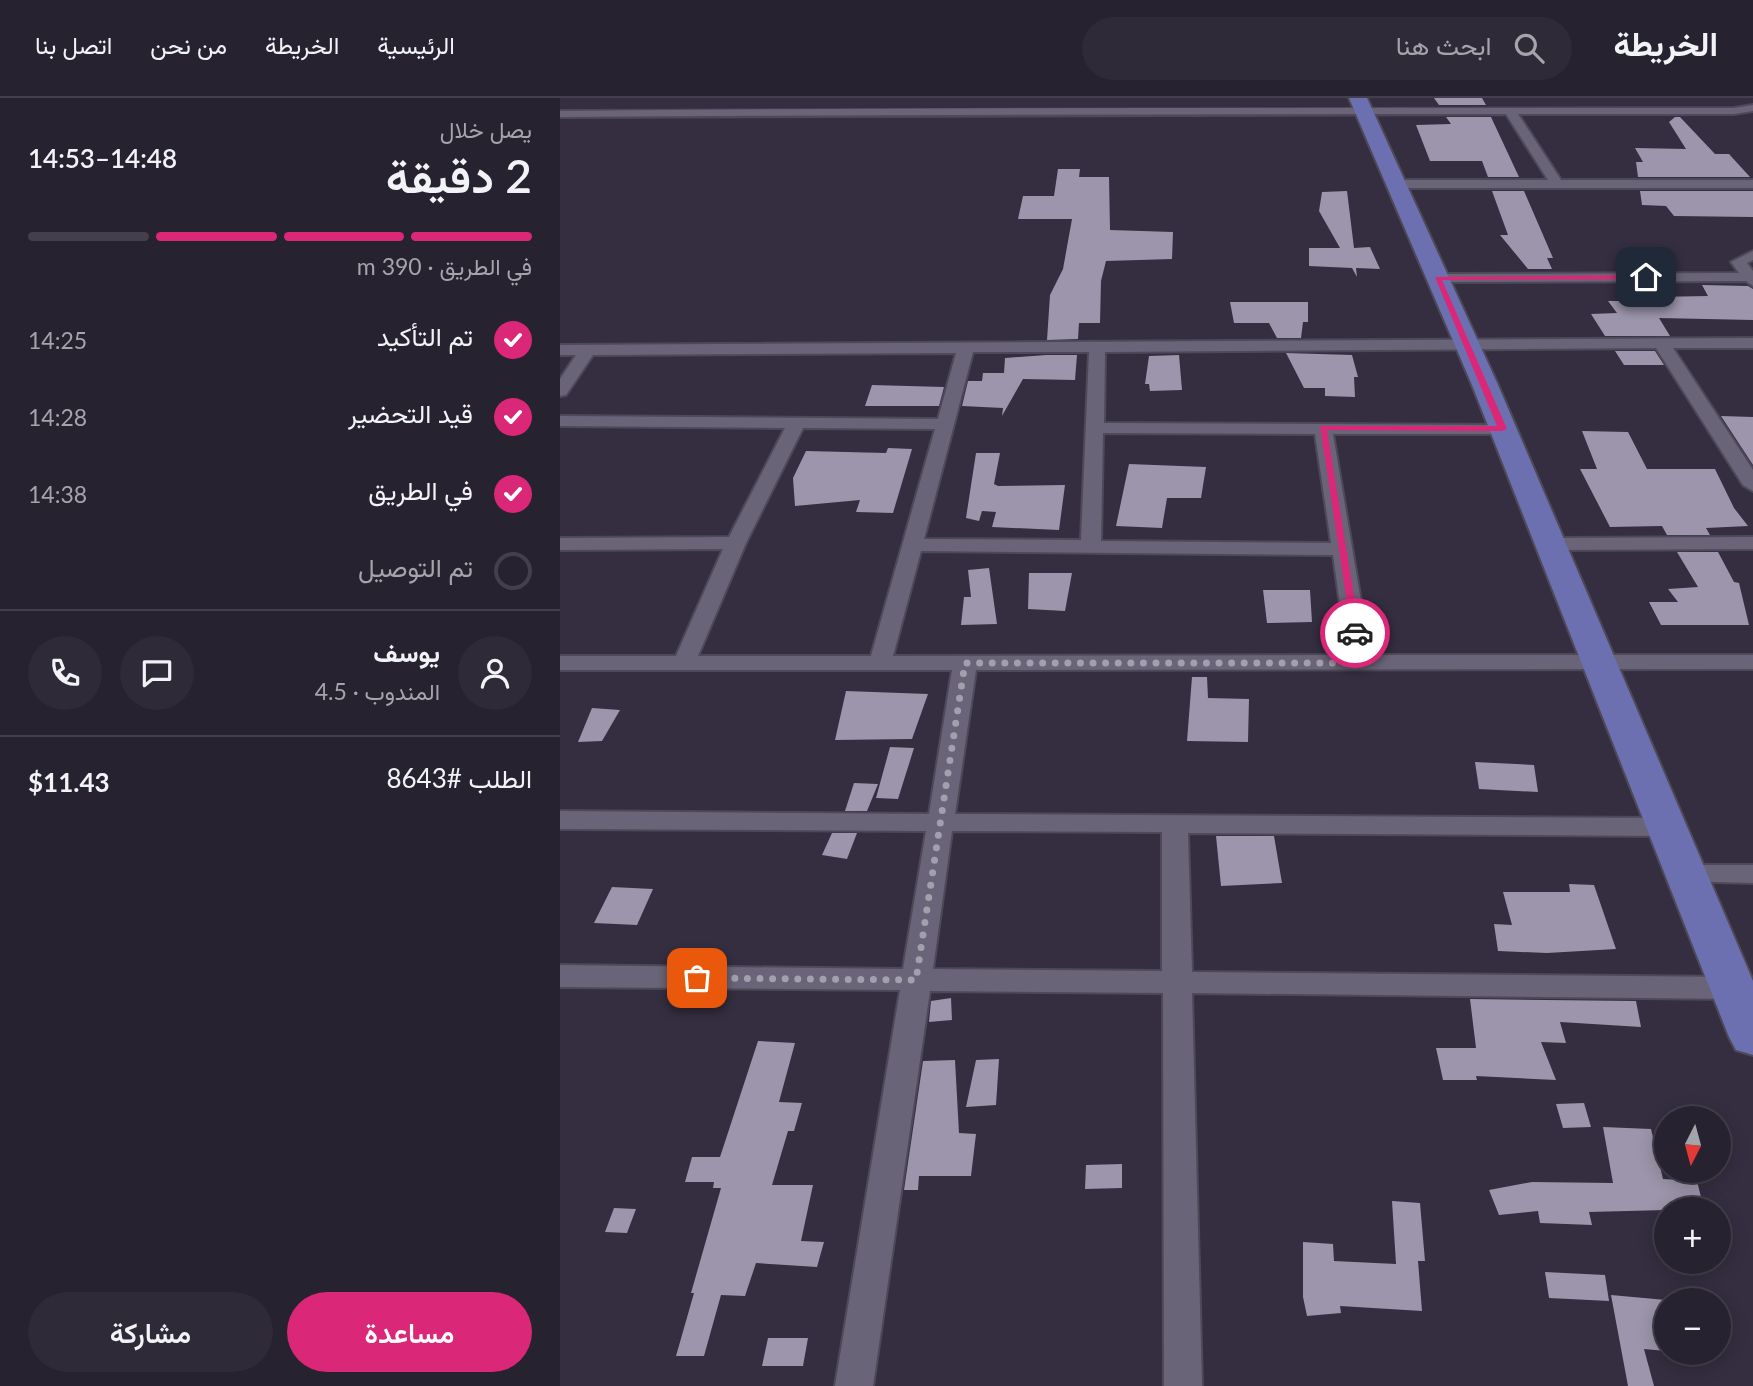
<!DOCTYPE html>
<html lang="ar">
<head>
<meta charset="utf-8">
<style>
  :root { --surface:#272230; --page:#2f2a38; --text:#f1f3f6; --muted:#a4a4ab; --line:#433f4c; --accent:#db2777 }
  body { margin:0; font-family:Lato,Vazirmatn,sans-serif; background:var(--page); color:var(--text); direction:rtl; height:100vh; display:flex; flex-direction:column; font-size:26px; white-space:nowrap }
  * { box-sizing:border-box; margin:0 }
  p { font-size:23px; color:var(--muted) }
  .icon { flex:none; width:38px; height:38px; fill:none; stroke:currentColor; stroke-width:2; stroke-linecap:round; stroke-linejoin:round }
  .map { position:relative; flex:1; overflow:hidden; direction:ltr }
  .sheet { display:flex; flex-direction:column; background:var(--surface); width:560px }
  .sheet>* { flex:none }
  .needle { width:46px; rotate:186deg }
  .controls { position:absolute; left:1094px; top:1008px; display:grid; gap:14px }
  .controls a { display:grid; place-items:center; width:77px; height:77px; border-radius:50%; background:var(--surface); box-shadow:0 4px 18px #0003,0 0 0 2px var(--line); font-size:35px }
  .pin { position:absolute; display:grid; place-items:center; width:60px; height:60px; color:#fff; margin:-30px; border-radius:14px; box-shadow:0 4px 10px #0006 }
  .courier { position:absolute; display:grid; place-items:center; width:70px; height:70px; margin:-35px; border:5px solid #db2777; border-radius:50%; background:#fff; color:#222; box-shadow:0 2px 9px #0007 }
  .head em { font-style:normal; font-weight:600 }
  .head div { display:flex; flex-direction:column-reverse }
  .head { display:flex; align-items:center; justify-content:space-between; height:119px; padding:0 28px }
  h1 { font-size:46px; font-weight:600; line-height:52px }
  .bar { display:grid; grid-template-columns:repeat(4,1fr); gap:10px 7px; align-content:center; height:84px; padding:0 28px }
  .bar i { height:9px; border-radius:5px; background:var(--line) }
  .bar .on { background:var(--accent) }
  .bar p { grid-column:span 4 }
  .line { display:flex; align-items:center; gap:18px; padding:0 28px; border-top:2px solid var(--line) }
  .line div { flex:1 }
  .round { display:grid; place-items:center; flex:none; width:74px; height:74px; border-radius:37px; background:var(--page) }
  ol { padding:0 28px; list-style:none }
  li { display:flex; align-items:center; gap:21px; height:77px }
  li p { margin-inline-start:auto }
  li .icon { padding:7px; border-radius:50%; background:var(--accent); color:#fff; stroke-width:4 }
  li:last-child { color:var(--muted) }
  li i { width:38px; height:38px; border:4px solid var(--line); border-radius:50% }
  .cta { display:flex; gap:14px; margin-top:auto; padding:14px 28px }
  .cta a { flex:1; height:80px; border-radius:42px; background:var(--accent); color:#fff; font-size:28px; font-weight:600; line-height:80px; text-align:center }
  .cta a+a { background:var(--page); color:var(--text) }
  header { display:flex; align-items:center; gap:42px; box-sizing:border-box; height:98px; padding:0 35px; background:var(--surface); border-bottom:2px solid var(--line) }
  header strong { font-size:33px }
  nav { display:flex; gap:38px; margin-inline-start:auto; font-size:24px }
  .search { width:490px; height:63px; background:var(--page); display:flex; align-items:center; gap:18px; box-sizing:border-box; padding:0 24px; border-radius:38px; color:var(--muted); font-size:26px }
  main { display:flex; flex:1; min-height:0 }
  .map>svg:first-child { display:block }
  .building { fill:#9c95ab }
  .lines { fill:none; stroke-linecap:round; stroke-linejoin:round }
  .minor-casing { stroke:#4e4958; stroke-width:4 }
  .primary-casing { stroke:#4e4958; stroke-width:4 }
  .minor { fill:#6a6479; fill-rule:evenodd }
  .primary { fill:#6c70b1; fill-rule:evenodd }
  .route { fill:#db2777 }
  .done { stroke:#a39fad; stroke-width:7; stroke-dasharray:0 12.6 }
</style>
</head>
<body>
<header>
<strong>الخريطة</strong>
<div class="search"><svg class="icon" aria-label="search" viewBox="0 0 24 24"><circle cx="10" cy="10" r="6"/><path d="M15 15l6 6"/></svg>ابحث هنا</div>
<nav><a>الرئيسية</a><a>الخريطة</a><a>من نحن</a><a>اتصل بنا</a></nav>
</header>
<main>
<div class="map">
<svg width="1193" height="1288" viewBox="0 0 1193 1288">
  <rect width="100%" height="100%" fill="#342e40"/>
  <g class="building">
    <polygon points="874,0 922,0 926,7 879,7"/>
    <polygon points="886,19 931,19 959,79 928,79 922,63 870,63 856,27 891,26"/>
    <polygon points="1115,19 1120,19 1155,56 1169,56 1190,79 1078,79 1076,64 1083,64 1075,50 1126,51 1109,24"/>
    <polygon points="498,71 520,71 519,79 549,79 550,132 613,134 612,161 546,163 541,183 540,225 519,225 518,241 487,242 490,197 503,171 512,121 458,121 463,98 494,98"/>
    <polygon points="787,93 794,150 810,149 820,171 796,170 797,179 792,170 749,168 749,150 780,150 759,113 762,94"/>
    <polygon points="932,93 964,93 993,160 987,160 992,171 968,171 940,137 948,137"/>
    <polygon points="1080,93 1193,93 1193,119 1114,118 1106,108 1082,107"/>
    <polygon points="1060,186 1088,186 1094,199 1148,198 1142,187 1188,188 1193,191 1193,222 1099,220 1110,238 1045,238 1031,216 1057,215 1048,203 1069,203"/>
    <polygon points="670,204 748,204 748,224 743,224 741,240 717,240 709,225 674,225"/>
    <polygon points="1055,253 1095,253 1104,267 1064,267"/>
    <polygon points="726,255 792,257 798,279 794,279 795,299 765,298 765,290 744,290"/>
    <polygon points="486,257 517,257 515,282 463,281 442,318 443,310 402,308 408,283 422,283 423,275 444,275 445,260"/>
    <polygon points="619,257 622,292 590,293 589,286 585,286 589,258"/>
    <polygon points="312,287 384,289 379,308 305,308"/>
    <polygon points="1161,318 1193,319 1193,367"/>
    <polygon points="1022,333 1068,334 1087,371 1155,371 1174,410 1188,428 1146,430 1150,437 1107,437 1102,428 1050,429 1020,371 1037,371"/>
    <polygon points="328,350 352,351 333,415 296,414 300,402 235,408 233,380 246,353 326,355"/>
    <polygon points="416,355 440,355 434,386 438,388 505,387 499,432 432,429 436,414 422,413 419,423 406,420"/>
    <polygon points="569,366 646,369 641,400 607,400 602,430 556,428"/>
    <polygon points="1117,454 1158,454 1174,484 1179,485 1189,527 1101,527 1089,504 1118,504 1108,491 1138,489"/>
    <polygon points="429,470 437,526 401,527 404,499 411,499 408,472"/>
    <polygon points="469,475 512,475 505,513 468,511"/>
    <polygon points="703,492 750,492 752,524 707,525"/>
    <polygon points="632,579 647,579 648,600 689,601 688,644 627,643"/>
    <polygon points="286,593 368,596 352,641 275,642"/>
    <polygon points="32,610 60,612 42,643 18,644"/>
    <polygon points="330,649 354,650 338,701 316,700"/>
    <polygon points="915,664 974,667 978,694 919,691"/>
    <polygon points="294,685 318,686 307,713 285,713"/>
    <polygon points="272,735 297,735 287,761 262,757"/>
    <polygon points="656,738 714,738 722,785 661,788"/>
    <polygon points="1009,786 1034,787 1056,851 987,855 938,853 934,826 952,827 943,794 1010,794"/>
    <polygon points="52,789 93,791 77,827 34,825"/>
    <polygon points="391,900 392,922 369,924 371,903"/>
    <polygon points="910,901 1076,903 1081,929 1000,924 1006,945 981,944 996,982 916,978 917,982 883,982 876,950 916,950"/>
    <polygon points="198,943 235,945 219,1004 242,1005 234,1033 228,1033 212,1087 253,1087 241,1143 264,1144 257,1169 196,1165 185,1198 161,1197 144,1258 116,1258 134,1195 131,1195 161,1090 153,1090 154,1084 125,1084 132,1059 160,1059"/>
    <polygon points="439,961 436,1007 406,1009 416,962"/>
    <polygon points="395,962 399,1035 416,1036 411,1078 359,1078 358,1092 344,1092 363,963"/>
    <polygon points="1024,1005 1031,1029 1003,1030 996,1006"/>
    <polygon points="1043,1029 1091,1031 1103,1081 1137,1083 1144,1111 1029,1114 1032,1127 980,1125 978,1113 939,1117 929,1092 972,1084 1053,1085"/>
    <polygon points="562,1066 562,1090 525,1091 526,1067"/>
    <polygon points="832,1103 860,1105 865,1163 858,1163 862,1213 780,1208 781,1215 747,1218 743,1199 743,1144 773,1146 774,1163 836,1166"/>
    <polygon points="54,1110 76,1111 67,1135 45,1134"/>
    <polygon points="985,1174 1045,1177 1049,1203 989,1200"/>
    <polygon points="1051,1197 1106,1202 1106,1253 1084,1251 1094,1288 1068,1288"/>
    <polygon points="208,1240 248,1240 243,1268 202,1268"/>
  </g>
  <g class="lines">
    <g class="minor-casing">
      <g id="minor">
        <path d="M1193,7V13L1174,16H958L1001,82H1193V90H836L829,86L836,82H988L946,16C632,16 316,17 0,19V13C392,9 783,10 1174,10Z"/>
        <polygon points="1193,153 1193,162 1187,165 1193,173 1193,188 1186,183 878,184 871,180 878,176 1179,175 1171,164"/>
        <path d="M1193,240V250H1113L1193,372V393L1183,387L1096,250L545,254L544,325L948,327L951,331L942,336H773L810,557H1193V571L416,572L395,716L1107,720L1116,723L1120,729L1116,735L1107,738L628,735L632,874L1173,879L1183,882L1188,890L1183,898L1173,901L632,895L642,1288H604L603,895L370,893L313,1288H275L340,892L0,889V867L343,871L366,733L0,731V713L369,716L392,572H0V558H116L163,451L0,452V440L169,439L225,330L0,328V318L378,321L396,255L33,257L6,297L0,298V281L16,257H0V247ZM413,254H529L521,442L364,441ZM243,330L375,331L311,558H138L186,445ZM543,335L755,336L771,445L541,443ZM361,453L773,457L787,557L333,558ZM392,733L602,734V873L373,871Z"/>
        <polygon points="1193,439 1193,451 989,452 979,446 989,440"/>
        <polygon points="1127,767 1193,767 1193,785 1117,783 1113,776 1117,769"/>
      </g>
    </g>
    <g class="primary-casing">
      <polygon id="primary" points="789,0 807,0 938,287 1193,883 1193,957 1176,952 1169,939 912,287"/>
    </g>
    <use href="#minor" class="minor"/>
    <use href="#primary" class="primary"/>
  </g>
  <polygon class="route" points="1086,177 1088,181 882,182 947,331 942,333 767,332 800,535 792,537 760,328 937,328 875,179"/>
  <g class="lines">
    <polyline class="done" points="137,880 356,882 405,565 800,565 795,535"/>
  </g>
</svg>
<div class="controls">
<a><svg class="needle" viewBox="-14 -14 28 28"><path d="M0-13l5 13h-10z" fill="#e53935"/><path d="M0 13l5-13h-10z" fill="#a4a4ab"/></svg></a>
<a>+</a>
<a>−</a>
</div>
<div class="pin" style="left:137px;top:880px;background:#ea580c"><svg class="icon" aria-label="bag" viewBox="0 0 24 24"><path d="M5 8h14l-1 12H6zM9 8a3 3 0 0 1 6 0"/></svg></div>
<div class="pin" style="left:1086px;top:179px;background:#1f2937"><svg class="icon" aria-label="home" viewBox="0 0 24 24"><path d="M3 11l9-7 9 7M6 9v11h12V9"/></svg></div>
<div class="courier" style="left:795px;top:535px"><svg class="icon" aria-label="car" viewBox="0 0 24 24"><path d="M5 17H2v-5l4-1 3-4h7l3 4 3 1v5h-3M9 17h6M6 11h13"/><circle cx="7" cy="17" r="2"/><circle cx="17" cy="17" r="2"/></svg></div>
</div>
<section class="sheet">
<div class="head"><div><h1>2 دقيقة</h1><p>يصل خلال</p></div><em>14:48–14:53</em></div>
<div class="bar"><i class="on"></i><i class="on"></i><i class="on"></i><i></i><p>في الطريق · 390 m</p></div>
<ol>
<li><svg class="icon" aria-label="check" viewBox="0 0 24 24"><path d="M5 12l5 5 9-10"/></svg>تم التأكيد<p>14:25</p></li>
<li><svg class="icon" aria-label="check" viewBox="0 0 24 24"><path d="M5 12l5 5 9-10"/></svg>قيد التحضير<p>14:28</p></li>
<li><svg class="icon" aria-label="check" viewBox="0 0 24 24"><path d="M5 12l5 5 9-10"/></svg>في الطريق<p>14:38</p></li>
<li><i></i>تم التوصيل</li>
</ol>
<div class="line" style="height:126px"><a class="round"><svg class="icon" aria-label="person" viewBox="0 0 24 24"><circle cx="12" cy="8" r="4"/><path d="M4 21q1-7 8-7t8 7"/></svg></a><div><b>يوسف</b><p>المندوب · 4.5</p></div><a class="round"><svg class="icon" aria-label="chat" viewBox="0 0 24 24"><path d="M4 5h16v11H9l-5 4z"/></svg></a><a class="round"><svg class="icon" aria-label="phone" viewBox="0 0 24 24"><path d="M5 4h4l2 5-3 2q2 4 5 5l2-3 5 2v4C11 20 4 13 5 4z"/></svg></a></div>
<div class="line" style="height:91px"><div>الطلب #8643</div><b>$11.43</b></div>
<div class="cta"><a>مساعدة</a><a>مشاركة</a></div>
</section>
</main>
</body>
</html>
